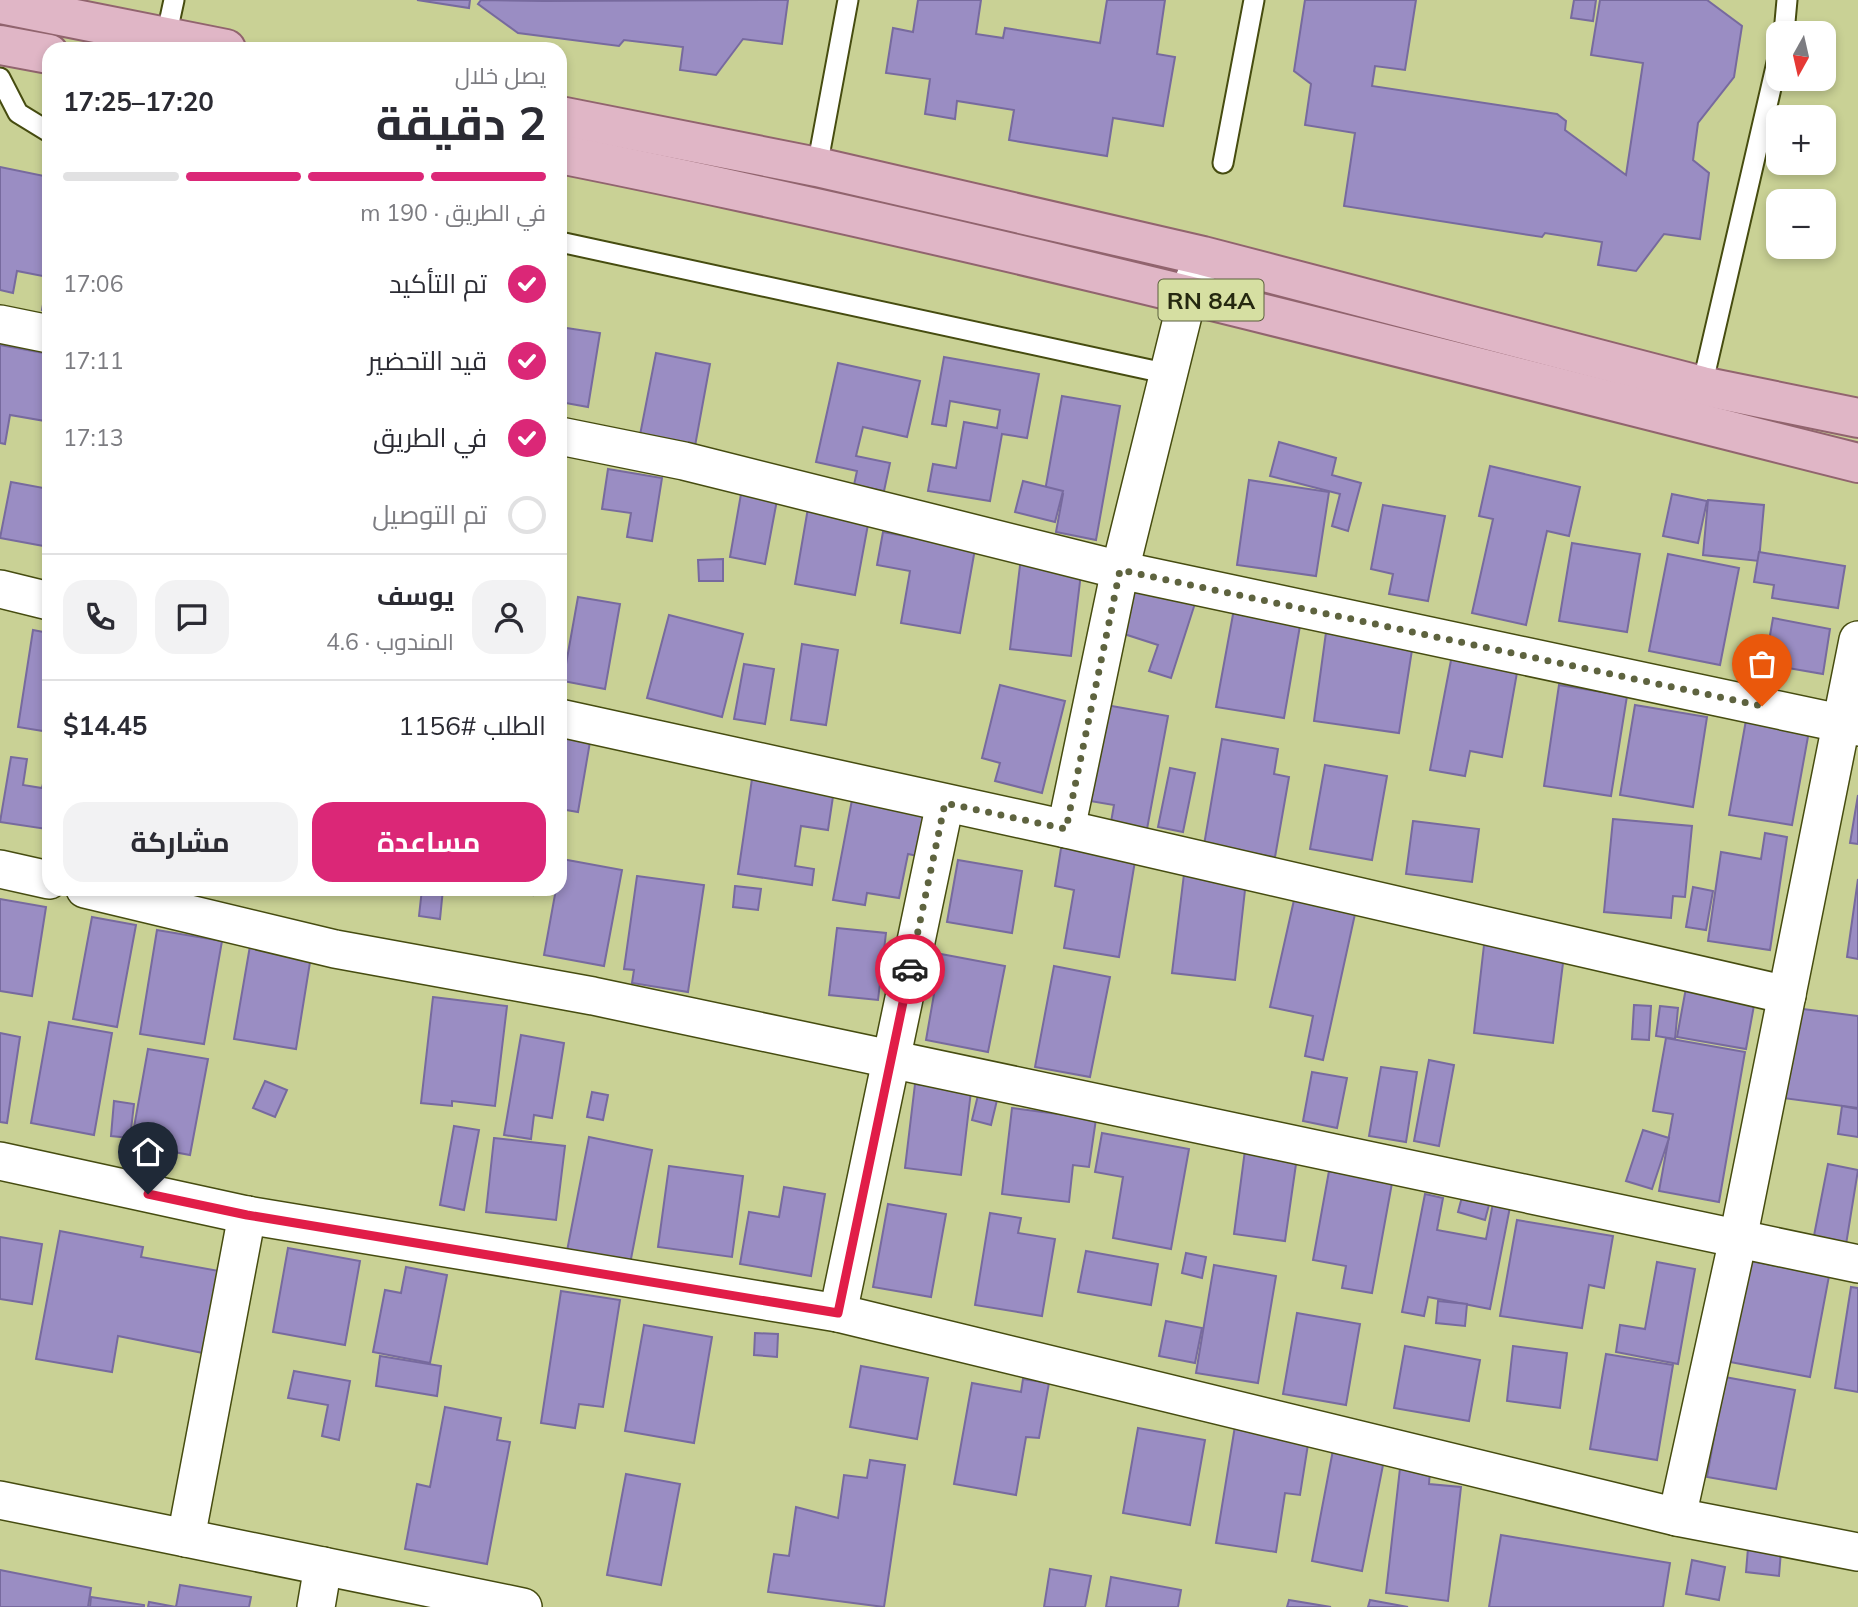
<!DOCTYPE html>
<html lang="ar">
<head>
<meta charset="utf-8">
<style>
  :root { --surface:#fff; --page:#f2f2f3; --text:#2b2b33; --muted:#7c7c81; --line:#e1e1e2; --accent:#db2777 }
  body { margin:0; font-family:Mulish,Cairo,sans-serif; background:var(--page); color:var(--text); direction:rtl; height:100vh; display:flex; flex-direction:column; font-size:26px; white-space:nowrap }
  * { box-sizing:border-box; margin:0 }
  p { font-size:23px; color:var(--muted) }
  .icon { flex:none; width:38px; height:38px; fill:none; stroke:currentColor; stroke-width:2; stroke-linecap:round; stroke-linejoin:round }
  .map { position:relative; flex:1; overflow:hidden; direction:ltr }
  .details { position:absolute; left:42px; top:42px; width:525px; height:854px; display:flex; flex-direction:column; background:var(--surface); border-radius:21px; box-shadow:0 4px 10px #0003; direction:rtl }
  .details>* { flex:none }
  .needle { width:46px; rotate:188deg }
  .tools { position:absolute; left:1766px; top:21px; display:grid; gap:14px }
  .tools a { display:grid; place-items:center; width:70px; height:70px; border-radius:14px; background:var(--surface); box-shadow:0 4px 10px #0003; font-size:35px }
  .pin { position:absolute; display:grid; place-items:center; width:60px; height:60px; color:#fff; margin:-72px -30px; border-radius:50% 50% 50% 0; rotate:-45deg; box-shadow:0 0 7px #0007 }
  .pin .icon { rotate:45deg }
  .courier { position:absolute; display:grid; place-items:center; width:70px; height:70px; margin:-35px; border:5px solid #e11d48; border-radius:50%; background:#fff; color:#222; box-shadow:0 2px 9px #0007 }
  .head em { font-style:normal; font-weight:700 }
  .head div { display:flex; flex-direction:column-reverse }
  .head { display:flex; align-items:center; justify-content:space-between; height:119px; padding:0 21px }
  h1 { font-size:46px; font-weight:700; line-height:52px }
  .bar { display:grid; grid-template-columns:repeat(4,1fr); gap:10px 7px; align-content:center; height:84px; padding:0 21px }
  .bar i { height:9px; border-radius:5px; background:var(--line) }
  .bar .current { background:var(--accent) }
  .bar p { grid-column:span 4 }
  .line { display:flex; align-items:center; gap:18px; padding:0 21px; border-top:2px solid var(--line) }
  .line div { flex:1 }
  .round { display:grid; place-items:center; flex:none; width:74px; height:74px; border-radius:21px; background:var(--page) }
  ol { padding:0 21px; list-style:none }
  li { display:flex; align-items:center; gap:21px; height:77px }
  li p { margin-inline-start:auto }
  li .icon { padding:7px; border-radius:50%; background:var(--accent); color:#fff; stroke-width:4 }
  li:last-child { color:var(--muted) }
  li i { width:38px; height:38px; border:4px solid var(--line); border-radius:50% }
  .action { display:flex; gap:14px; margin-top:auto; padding:14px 21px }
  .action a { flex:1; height:80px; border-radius:21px; background:var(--accent); color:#fff; font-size:28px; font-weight:700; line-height:80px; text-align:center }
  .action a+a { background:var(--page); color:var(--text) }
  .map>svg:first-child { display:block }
  .building { fill:#9a8dc3; stroke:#776a9e; stroke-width:2 }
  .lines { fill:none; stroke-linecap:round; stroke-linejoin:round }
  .lane-casing { stroke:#464c10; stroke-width:23 }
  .street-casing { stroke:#464c10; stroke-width:40 }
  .primary-casing { stroke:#91646e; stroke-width:42 }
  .lane { stroke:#fff; stroke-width:19 }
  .street { stroke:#fff; stroke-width:37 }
  .primary { stroke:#e0b6c6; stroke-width:38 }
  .done { stroke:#5e633f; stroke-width:7; stroke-dasharray:0 12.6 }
  .route { stroke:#e11d48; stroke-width:9 }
  .labels { text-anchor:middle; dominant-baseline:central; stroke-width:6; stroke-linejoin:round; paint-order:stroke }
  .shield { fill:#d6dfa2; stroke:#5a5f3c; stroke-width:2 }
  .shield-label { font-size:24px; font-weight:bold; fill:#252810 }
</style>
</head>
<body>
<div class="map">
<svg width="1858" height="1607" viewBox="0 0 1858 1607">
  <rect width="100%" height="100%" fill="#c9d195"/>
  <g class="building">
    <polygon points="417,0 470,0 469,8"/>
    <polygon points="481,0 544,1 788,0 782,44 743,39 716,75 680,70 683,47 624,40 619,46 518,33 478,4"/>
    <polygon points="918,0 981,0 976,34 1003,38 1005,28 1100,43 1107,0 1165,0 1157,54 1175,57 1163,126 1113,118 1107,156 1009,140 1014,110 957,101 955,119 925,114 930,79 886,73 893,28 913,32"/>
    <polygon points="1305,0 1416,0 1405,70 1375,66 1372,86 1557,114 1566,121 1565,130 1626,175 1643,63 1591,55 1600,0 1707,0 1742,26 1734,77 1698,123 1693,160 1709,173 1700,239 1664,234 1636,271 1598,265 1602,242 1545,233 1542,237 1344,206 1355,133 1305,125 1311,84 1294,71"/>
    <polygon points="1574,0 1596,0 1593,21 1571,18"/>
    <polygon points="0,167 49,177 49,311 42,310 48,277 17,271 13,293 0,290"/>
    <polygon points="560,327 600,333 588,407 560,402"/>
    <polygon points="0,345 49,354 49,396 45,421 10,415 5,444 0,443"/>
    <polygon points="656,353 710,364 695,446 640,435"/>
    <polygon points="944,357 1039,374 1027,438 1002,434 990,501 928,491 933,464 956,468 964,422 997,428 1000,410 950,401 946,426 932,424"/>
    <polygon points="838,363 920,381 907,437 863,427 856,456 890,463 884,491 854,485 857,471 816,462"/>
    <polygon points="1062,396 1120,406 1096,540 1056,532 1063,494 1045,491"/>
    <polygon points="1279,442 1336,458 1332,475 1361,483 1348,531 1332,526 1340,494 1270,476"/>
    <polygon points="1490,466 1580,487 1569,536 1547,531 1526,625 1472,613 1493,519 1479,516"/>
    <polygon points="608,469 662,478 652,541 627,537 631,513 602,509"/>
    <polygon points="1249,480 1329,492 1316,576 1237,565"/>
    <polygon points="1023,481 1063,491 1055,522 1015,512"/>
    <polygon points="11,482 49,489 49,547 0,538"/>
    <polygon points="741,494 777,500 765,564 730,557"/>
    <polygon points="1672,494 1707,501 1698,543 1663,536"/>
    <polygon points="1708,500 1764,505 1759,561 1703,555"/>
    <polygon points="1383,505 1445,516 1428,601 1389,594 1393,574 1371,569"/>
    <polygon points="808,508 869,519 855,595 795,584"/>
    <polygon points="883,532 975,549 960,633 901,623 910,571 877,565"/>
    <polygon points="1572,543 1640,554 1627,632 1559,621"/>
    <polygon points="1759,552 1845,566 1838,608 1772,598 1774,585 1754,582"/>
    <polygon points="1668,554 1739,568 1720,665 1649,651"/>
    <polygon points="1021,557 1082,565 1071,656 1010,649"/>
    <polygon points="723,559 723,581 699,581 698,560"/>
    <polygon points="1137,571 1199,591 1171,678 1149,671 1158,645 1118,632"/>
    <polygon points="578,597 620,604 605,689 563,681"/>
    <polygon points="1234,609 1301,620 1284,718 1216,707"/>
    <polygon points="669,615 743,634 722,717 647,698"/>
    <polygon points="1773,618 1830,629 1823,674 1765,664"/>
    <polygon points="1327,625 1414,637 1399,733 1314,721"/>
    <polygon points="33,630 49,633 49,732 18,727"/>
    <polygon points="802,644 838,650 826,725 791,720"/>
    <polygon points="1452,655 1518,667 1502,757 1470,751 1465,776 1430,770"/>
    <polygon points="744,664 774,669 765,724 734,719"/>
    <polygon points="1000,685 1065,701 1042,793 995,781 1000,763 982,758"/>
    <polygon points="1559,685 1627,696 1611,796 1544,786"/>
    <polygon points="1106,705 1168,716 1147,829 1111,822 1114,805 1090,801"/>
    <polygon points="1635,705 1707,717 1693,807 1620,795"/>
    <polygon points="1748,709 1811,720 1792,825 1729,815"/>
    <polygon points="560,731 591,736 578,812 560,809"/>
    <polygon points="1222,739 1278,749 1274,774 1289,777 1275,857 1204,845"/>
    <polygon points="11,757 27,759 23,785 42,788 49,758 49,853 43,852 47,829 0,822"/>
    <polygon points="1325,765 1387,776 1372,860 1310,849"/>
    <polygon points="1170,768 1195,773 1183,832 1158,827"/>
    <polygon points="753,772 835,783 828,830 801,826 795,866 814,869 812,885 738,874"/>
    <polygon points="855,784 938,801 927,858 908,854 899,898 867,893 865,905 833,900"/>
    <polygon points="1858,795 1858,844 1850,843"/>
    <polygon points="1613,819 1692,826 1685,897 1673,896 1671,918 1604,912"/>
    <polygon points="1413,821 1479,829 1472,882 1406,874"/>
    <polygon points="1765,833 1787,837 1770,950 1708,941 1721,852 1761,859"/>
    <polygon points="1062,842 1136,855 1119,957 1064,948 1074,890 1055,886"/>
    <polygon points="562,859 622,870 604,966 544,955 556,889 560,889"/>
    <polygon points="958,860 1022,871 1012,933 947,922"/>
    <polygon points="1184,874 1246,881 1235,980 1172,973"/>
    <polygon points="637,876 704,885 688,992 632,983 634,970 624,969"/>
    <polygon points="1858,879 1858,959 1847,957"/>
    <polygon points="735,886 761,889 758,910 733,907"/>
    <polygon points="1693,887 1713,891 1706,930 1686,927"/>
    <polygon points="422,889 443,889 440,919 419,916"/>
    <polygon points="520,889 534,889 533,895 519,893"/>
    <polygon points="0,899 46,907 32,996 0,991"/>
    <polygon points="1294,900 1355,914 1323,1060 1305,1056 1313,1016 1270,1007"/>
    <polygon points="92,917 136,925 117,1027 73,1019"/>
    <polygon points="837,928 886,933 878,1000 829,995"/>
    <polygon points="157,930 222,941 204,1044 140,1034"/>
    <polygon points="1484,945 1564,955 1553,1043 1474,1033"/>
    <polygon points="250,946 311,956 296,1049 234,1039"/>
    <polygon points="941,954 1005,966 988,1052 926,1040"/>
    <polygon points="1054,966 1110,977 1090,1077 1035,1067"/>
    <polygon points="1688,977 1757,989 1746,1049 1677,1037"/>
    <polygon points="433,997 507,1006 495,1106 452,1101 452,1106 421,1103"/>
    <polygon points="1634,1005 1651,1006 1649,1040 1632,1039"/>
    <polygon points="1660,1006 1678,1008 1675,1039 1656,1036"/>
    <polygon points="1795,1008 1858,1016 1858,1108 1783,1098"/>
    <polygon points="49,1022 112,1033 94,1135 31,1123"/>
    <polygon points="0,1033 20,1037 7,1123 0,1122"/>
    <polygon points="521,1035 564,1043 552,1118 534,1115 531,1139 504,1135"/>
    <polygon points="1666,1038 1745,1052 1719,1202 1659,1191 1673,1114 1653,1111"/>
    <polygon points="148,1049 208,1059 190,1155 131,1144"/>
    <polygon points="1429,1060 1454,1065 1439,1146 1414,1141"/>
    <polygon points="1381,1067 1417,1072 1406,1142 1369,1136"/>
    <polygon points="1312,1072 1347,1078 1337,1128 1303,1121"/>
    <polygon points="265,1081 287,1090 275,1117 253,1108"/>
    <polygon points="915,1084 971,1091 961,1175 905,1168"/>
    <polygon points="979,1091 998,1096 991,1125 972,1120"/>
    <polygon points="592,1092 608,1095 603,1120 587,1117"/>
    <polygon points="114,1101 134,1104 130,1138 111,1136"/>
    <polygon points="1842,1106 1858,1109 1858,1137 1838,1134"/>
    <polygon points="1012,1108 1096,1119 1089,1167 1073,1165 1069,1202 1002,1194"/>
    <polygon points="454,1126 479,1130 464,1210 440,1205"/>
    <polygon points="1643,1130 1669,1138 1652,1189 1626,1181"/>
    <polygon points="1102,1133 1189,1149 1171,1249 1113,1238 1123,1177 1095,1172"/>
    <polygon points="589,1137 652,1150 630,1264 567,1251"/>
    <polygon points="494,1138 565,1146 556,1220 486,1212"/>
    <polygon points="1245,1150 1297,1157 1285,1241 1234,1234"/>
    <polygon points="1828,1164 1858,1170 1844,1257 1811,1251"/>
    <polygon points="669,1166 743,1176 732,1257 658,1247"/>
    <polygon points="1329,1171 1392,1183 1372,1293 1342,1288 1346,1266 1313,1260"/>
    <polygon points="784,1187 825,1194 811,1276 740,1264 749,1212 779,1217"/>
    <polygon points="1463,1193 1490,1201 1485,1220 1458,1212"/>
    <polygon points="1425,1194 1443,1198 1437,1230 1486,1239 1493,1203 1510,1207 1490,1309 1428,1297 1424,1316 1402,1312"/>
    <polygon points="888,1204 946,1214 931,1297 873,1287"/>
    <polygon points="990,1213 1021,1218 1018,1233 1055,1239 1042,1316 975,1305"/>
    <polygon points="1517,1220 1613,1236 1604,1288 1589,1285 1582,1328 1500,1316"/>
    <polygon points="60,1231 143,1247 141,1257 219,1271 203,1353 118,1336 112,1372 36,1359"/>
    <polygon points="0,1237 42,1244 32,1304 0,1299"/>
    <polygon points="288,1248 360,1261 345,1345 273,1332"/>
    <polygon points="1086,1251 1158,1264 1151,1305 1078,1292"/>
    <polygon points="1186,1253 1206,1257 1202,1278 1182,1273"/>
    <polygon points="1750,1261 1829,1276 1810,1377 1730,1362"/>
    <polygon points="1657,1262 1695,1269 1678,1364 1616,1352 1620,1325 1645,1329"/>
    <polygon points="1214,1265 1276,1276 1258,1383 1196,1373"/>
    <polygon points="406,1267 447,1275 430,1363 373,1352 385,1290 401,1293"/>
    <polygon points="1851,1287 1858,1288 1858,1392 1835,1388"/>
    <polygon points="561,1291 620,1300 603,1407 579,1404 575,1428 541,1423"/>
    <polygon points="1438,1301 1467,1304 1465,1326 1436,1323"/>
    <polygon points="1297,1313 1360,1324 1346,1405 1283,1394"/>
    <polygon points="1166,1321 1202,1328 1195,1363 1159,1356"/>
    <polygon points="644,1325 712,1337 694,1443 625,1431"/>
    <polygon points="755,1333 778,1334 777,1357 754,1355"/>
    <polygon points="1405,1346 1480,1360 1469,1421 1394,1408"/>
    <polygon points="1513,1346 1567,1353 1560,1408 1507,1401"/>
    <polygon points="1606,1354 1673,1365 1657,1460 1590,1449"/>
    <polygon points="380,1356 441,1366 437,1396 376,1386"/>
    <polygon points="861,1366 928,1378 917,1439 850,1427"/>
    <polygon points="294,1371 350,1381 339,1440 322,1436 328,1405 288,1398"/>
    <polygon points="1725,1377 1795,1390 1776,1489 1707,1477"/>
    <polygon points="1023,1379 1049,1383 1039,1438 1026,1437 1016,1495 954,1484 972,1383 1021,1392"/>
    <polygon points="445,1407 501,1418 497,1440 510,1442 487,1564 405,1549 417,1484 430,1487"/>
    <polygon points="1235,1426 1309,1438 1300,1495 1285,1493 1276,1552 1216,1543"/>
    <polygon points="1138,1428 1205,1440 1190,1525 1123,1513"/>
    <polygon points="1333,1450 1384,1460 1362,1571 1312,1561"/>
    <polygon points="870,1460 905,1465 884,1607 768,1592 774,1554 789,1556 796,1507 838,1518 844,1475 867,1478"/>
    <polygon points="1400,1468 1430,1471 1429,1484 1461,1487 1448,1601 1386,1593"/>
    <polygon points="626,1474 680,1484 661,1585 607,1575"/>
    <polygon points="1501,1535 1670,1563 1663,1607 1489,1607"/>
    <polygon points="1748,1548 1781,1551 1779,1576 1746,1572"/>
    <polygon points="1692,1560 1725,1567 1719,1600 1686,1594"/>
    <polygon points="1050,1569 1091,1576 1085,1607 1044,1607"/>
    <polygon points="0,1570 91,1588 88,1607 0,1607"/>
    <polygon points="1111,1577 1181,1590 1178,1607 1106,1607"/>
    <polygon points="180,1585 251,1597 249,1607 148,1607 149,1602 176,1607"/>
    <polygon points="91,1597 144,1605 144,1607 90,1607"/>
    <polygon points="1289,1600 1331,1607 1287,1607"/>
    <polygon points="1370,1600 1408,1607 1368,1607"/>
  </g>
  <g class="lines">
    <g class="lane-casing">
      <g id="lane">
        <polyline points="1784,33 1787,0"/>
        <polyline points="166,37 174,0"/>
        <polyline points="0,78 18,113 49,132"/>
        <polyline points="1223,163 1254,0"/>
        <polyline points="817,167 848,0"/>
        <polyline points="560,242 1169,374"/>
        <polyline points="1702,386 1778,58"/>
      </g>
    </g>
    <g class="street-casing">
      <g id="street">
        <polyline points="0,324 49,334"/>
        <polyline points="560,436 684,461 1120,570 1858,727"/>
        <polyline points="0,589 49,601"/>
        <polyline points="560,718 1066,829 1787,995"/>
        <polyline points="945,803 838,1313 1677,1517 1858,1552"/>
        <polyline points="1066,829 1120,570 1188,295 1200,265"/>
        <polyline points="0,869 49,880"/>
        <polyline points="85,889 335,949 593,996 1858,1264"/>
        <polyline points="0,1161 247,1215 838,1313"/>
        <polyline points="0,1500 523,1607"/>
        <polyline points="1677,1517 1738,1239 1858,640"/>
        <polyline points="186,1538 247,1215"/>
        <polyline points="316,1607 323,1566"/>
      </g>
    </g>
    <g class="primary-casing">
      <g id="primary">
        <polyline points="0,4 226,49"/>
        <polyline points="0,45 49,54"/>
        <polyline points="560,116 817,167 1203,256 1702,386 1858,418"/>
        <path d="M560,154C996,241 1427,355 1858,463"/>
      </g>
    </g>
    <use href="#lane" class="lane"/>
    <use href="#street" class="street"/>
    <use href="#primary" class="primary"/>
  </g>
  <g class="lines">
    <polyline class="done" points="910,969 945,803 1066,829 1120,570 1762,706"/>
    <polyline class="route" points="148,1194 247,1215 838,1313 910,969"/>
  </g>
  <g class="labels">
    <rect class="shield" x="1158.5" y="279.5" width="105" height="41" rx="5"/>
    <g class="shield-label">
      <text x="1211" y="300">RN 84A</text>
    </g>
  </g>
</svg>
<div class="tools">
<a><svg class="needle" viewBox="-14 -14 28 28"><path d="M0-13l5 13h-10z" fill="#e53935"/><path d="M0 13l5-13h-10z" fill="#7c7c81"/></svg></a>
<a>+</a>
<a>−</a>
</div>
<div class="pin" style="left:1762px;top:706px;background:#ea580c"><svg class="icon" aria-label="bag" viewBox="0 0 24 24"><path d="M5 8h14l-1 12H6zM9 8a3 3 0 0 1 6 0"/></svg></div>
<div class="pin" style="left:148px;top:1194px;background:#1f2937"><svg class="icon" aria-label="home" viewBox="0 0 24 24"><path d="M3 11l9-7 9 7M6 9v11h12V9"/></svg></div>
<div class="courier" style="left:910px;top:969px"><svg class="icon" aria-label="car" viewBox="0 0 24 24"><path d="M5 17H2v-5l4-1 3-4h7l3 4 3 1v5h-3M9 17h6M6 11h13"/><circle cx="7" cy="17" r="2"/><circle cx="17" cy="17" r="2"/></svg></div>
<section class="details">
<div class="head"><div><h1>2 دقيقة</h1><p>يصل خلال</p></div><em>17:20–17:25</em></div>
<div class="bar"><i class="current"></i><i class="current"></i><i class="current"></i><i></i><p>في الطريق · 190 m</p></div>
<ol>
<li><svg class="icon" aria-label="check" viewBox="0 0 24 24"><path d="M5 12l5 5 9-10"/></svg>تم التأكيد<p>17:06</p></li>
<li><svg class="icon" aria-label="check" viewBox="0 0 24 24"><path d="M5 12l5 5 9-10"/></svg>قيد التحضير<p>17:11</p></li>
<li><svg class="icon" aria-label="check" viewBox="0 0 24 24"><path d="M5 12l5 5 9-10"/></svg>في الطريق<p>17:13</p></li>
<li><i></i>تم التوصيل</li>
</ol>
<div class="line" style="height:126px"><a class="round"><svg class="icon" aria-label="person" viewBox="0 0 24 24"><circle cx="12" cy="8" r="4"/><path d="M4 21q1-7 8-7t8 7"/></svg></a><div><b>يوسف</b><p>المندوب · 4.6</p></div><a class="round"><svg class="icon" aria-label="chat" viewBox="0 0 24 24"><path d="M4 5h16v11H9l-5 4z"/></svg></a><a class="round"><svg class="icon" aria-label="phone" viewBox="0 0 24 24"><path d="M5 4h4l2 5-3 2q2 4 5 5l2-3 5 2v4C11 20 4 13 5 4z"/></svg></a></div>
<div class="line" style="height:91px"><div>الطلب #1156</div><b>$14.45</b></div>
<div class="action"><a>مساعدة</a><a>مشاركة</a></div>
</section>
</div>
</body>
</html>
